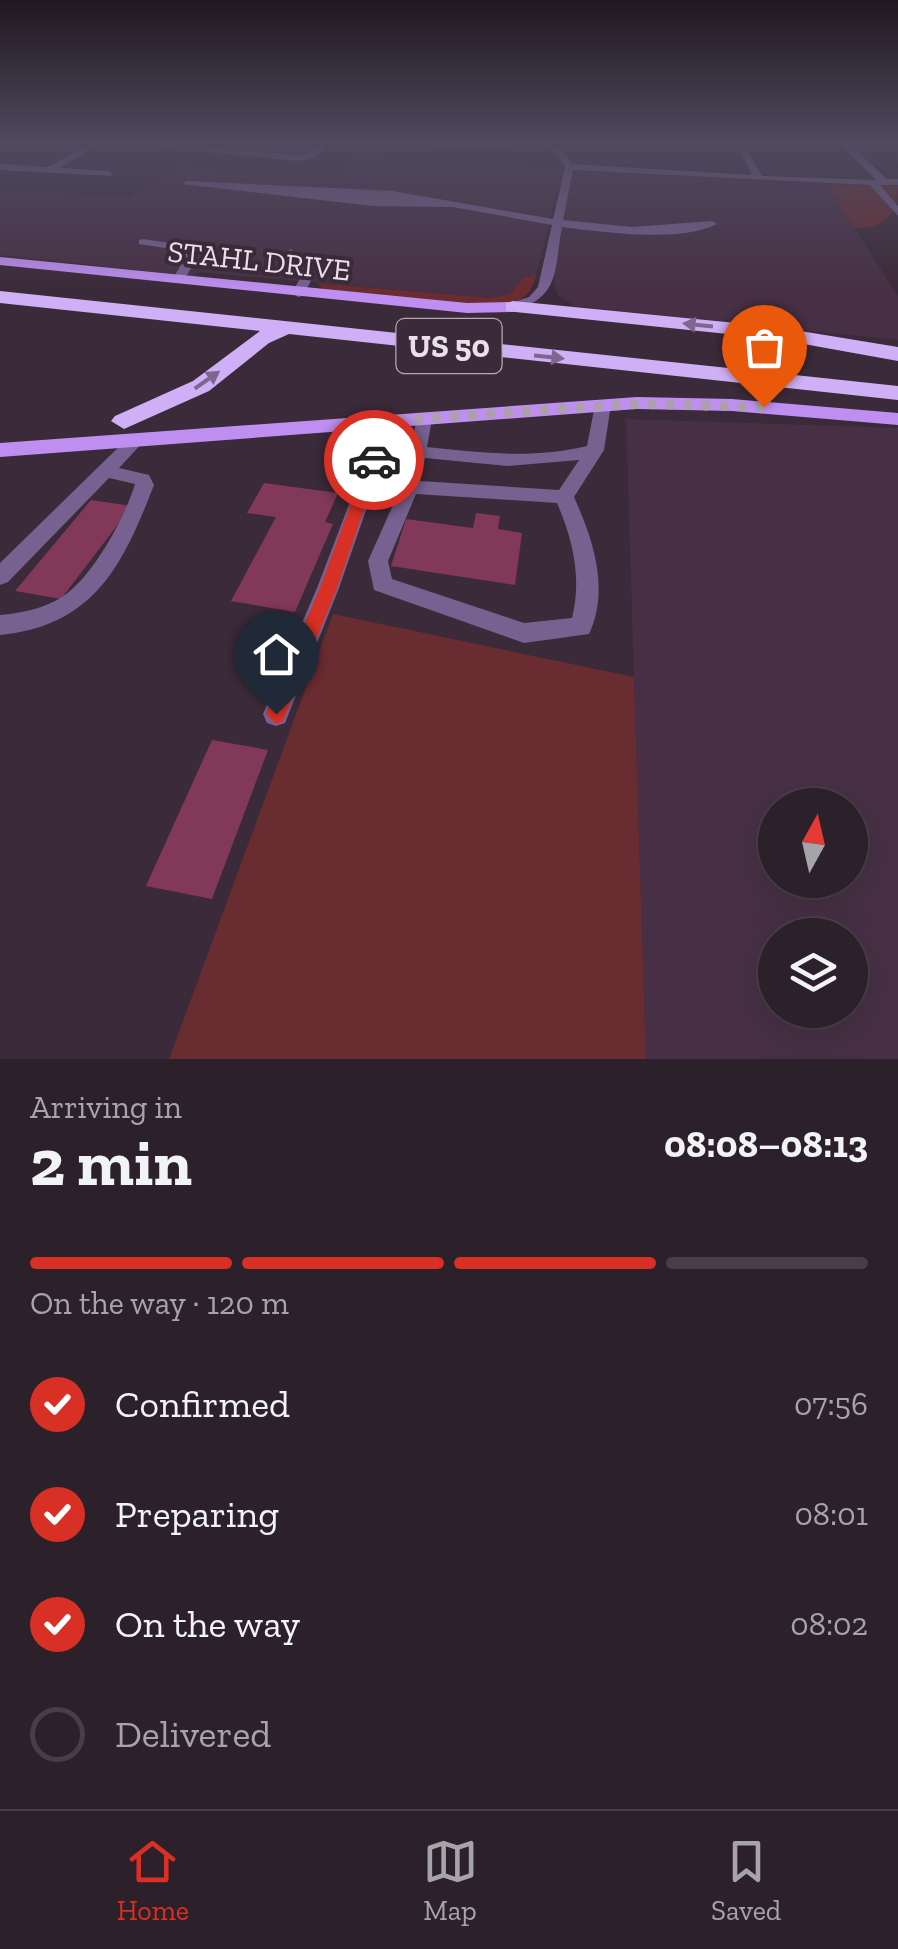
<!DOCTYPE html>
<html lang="en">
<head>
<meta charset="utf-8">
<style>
  :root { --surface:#2c202b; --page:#342833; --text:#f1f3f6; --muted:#a6a3a9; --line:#483e47; --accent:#d93025 }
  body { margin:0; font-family:"Zilla Slab",serif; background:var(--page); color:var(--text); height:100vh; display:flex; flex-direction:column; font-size:38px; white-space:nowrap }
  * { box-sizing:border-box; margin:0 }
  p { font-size:32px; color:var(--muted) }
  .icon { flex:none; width:55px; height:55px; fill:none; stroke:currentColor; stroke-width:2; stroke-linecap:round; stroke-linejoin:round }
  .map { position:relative; height:1059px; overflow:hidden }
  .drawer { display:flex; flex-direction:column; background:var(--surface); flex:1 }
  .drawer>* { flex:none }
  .needle { width:65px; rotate:8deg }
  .buttons { position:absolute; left:758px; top:788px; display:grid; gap:20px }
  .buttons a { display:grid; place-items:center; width:110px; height:110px; border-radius:50%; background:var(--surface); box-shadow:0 10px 40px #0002,0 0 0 2px var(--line); font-size:50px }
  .pin { position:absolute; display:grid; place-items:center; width:85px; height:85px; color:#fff; margin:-102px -42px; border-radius:50% 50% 50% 0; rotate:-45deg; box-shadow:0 0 10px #0007 }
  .pin .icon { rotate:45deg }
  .courier { position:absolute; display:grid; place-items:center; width:100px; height:100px; margin:-50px; border:8px solid #d93025; border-radius:50%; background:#fff; color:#222; box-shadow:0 2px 12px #0007 }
  .head em { font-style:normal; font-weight:700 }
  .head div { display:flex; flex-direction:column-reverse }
  .head { display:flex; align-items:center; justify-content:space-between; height:170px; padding:0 30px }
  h1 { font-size:65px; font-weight:700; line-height:75px }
  .bar { display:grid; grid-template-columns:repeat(4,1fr); gap:15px 10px; align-content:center; height:120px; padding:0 30px }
  .bar i { height:12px; border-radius:8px; background:var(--line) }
  .bar .current { background:var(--accent) }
  .bar p { grid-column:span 4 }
  ol { padding:0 30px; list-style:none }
  li { display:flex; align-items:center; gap:30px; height:110px }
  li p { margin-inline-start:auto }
  li .icon { padding:10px; border-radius:50%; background:var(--accent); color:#fff; stroke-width:4 }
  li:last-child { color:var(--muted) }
  li i { width:55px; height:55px; border:5px solid var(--line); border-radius:50% }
  .tab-bar { display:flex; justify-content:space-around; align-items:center; height:140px; border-top:2px solid var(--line); background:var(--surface); font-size:28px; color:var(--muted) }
  .tab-bar a { display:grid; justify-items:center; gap:5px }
  .tab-bar .current { color:var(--accent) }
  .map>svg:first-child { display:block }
  .built { fill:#473045; fill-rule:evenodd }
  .green { fill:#692c30 }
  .building { fill:#823859 }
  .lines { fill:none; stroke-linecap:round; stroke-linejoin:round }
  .minor { fill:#776190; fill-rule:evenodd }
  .major { fill:#be8ff0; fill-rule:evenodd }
  .highway { fill:#cfaff5; fill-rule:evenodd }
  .oneway { fill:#7e668e }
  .route { fill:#d93025 }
  .done { stroke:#ada0ac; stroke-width:10; stroke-dasharray:0 18 }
  .labels { text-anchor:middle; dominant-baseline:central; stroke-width:8; stroke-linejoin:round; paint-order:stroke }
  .far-street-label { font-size:30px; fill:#ebdfea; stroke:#3b2a39 }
  .shield { fill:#3b2a39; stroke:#b6a9b5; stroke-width:2.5 }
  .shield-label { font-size:32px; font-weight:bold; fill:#ebdfea }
</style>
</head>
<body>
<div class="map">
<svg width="898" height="1059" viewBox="0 0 898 1059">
  <rect width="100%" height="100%" fill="#3b2a39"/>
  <g class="built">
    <polygon points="358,157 562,169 536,276 523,277 510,294 491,298 198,272 193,276 0,255 0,189 129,197 176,166 338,177"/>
    <polygon points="576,171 827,185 898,296 898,340 574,306 558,295 554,285 561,213"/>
    <path d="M626,419L898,428V1059H646ZM775,805H850V880H775ZM775,935H850V1010H775Z"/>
  </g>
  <g class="green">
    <path d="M827,185L898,186C898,215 884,229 854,228Z"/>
    <path d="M536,276C533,287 529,296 518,300C478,315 372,295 326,292L317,283L491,298L510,294L523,277Z"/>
    <polygon points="333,614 634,677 646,1059 169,1059"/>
  </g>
  <g class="building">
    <polygon points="264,483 338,493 325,522 333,524 295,612 231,601 276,517 247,513"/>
    <polygon points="91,500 132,506 61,599 15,591"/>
    <polygon points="476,513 500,516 498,529 522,533 515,585 391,566 406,519 473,528"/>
    <polygon points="212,740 268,750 212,899 146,886"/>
  </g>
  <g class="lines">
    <g class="minor">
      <polygon points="91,143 101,143 59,168 110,171 113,176 0,170 0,164 48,167"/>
      <polygon points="123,143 298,155 308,154 321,143 330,143 314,158 298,161"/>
      <polygon points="420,143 524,143 476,150"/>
      <path d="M539,143C556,143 563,151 572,164L752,175L741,151L745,148L762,176L876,180L839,143H848L887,179H898V185H880L898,206V216L870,185L573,170L563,220L632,227L712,221L717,224C679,243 604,232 562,227C554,270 561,297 513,311L506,307L508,304L529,297L538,287L552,225L453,207L372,206L182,184L187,181L393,191L553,219L565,167L556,154Z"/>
      <polygon points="143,239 199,247 201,249 191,258 193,265 182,283 172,280 181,265 179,257 185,251 139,244 139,240"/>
      <polygon points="291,249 315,273 303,296 298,297 292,293 303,273 285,252"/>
      <path d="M603,400L611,405L604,450L574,497C593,539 610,589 589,634L524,643L374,590L368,561L401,487L418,415H430L432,419L427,447C481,453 534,459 587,446L595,405ZM425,458L507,466L579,460L559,490L420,481ZM416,494L557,503C573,540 582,578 572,618L524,623L392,579L388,561Z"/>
      <polygon points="389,416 397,421 339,588 285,723 276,726 267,723 263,714 317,588 381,421"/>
      <path d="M135,435L144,441L119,468L149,475L154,485C123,565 94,626 0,635V615C21,613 43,609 62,597C92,578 125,518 135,484L109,478L8,582L0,585V563L129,437Z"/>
    </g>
    <g class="major">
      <polygon points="0,257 467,303 513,302 521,307 513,312 467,313 0,265"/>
      <polygon points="637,397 732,399 898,413 898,425 732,411 637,409 0,457 0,443"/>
    </g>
    <g class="highway">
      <polygon points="0,291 898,386 898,400 289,334 269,343 209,391 124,429 111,421 115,416 193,381 260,331 0,303"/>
      <polygon points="513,301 776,327 898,347 898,361 776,339 506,311 506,303"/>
    </g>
  </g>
  <defs><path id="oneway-solid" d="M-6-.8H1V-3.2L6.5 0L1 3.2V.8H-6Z" transform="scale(2.5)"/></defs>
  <g class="oneway">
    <use href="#oneway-solid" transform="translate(698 325) rotate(-174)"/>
    <use href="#oneway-solid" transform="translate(549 357) rotate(6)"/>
    <use href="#oneway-solid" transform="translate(207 380) rotate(-35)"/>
  </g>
  <linearGradient id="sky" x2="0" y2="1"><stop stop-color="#20171f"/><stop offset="0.49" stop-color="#4f4a5f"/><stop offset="1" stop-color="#4f4a5f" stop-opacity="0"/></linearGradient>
  <rect width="898" height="291" fill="url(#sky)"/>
  <polygon class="route" points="374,455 381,460 337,588 283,721 276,724 266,714 320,588 367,460"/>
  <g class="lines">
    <polyline class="done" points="374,460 388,421 637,404 764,407"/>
  </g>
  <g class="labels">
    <g class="far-street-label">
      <text transform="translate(259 261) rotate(6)">STAHL DRIVE</text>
    </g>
    <rect class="shield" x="396.5" y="319" width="105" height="54" rx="8"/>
    <g class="shield-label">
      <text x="449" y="346">US 50</text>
    </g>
  </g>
</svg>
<div class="buttons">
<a><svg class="needle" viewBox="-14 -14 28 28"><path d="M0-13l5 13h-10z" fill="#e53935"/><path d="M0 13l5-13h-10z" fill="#a6a3a9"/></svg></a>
<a><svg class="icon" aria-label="layers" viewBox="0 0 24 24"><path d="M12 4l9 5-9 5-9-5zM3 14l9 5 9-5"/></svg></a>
</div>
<div class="pin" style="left:764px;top:407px;background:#ea580c"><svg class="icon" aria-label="bag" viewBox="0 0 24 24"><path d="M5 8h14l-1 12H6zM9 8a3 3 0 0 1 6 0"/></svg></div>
<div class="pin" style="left:276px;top:714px;background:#1f2937"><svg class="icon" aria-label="home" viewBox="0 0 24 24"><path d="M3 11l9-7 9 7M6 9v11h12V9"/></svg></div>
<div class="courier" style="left:374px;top:460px"><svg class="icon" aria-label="car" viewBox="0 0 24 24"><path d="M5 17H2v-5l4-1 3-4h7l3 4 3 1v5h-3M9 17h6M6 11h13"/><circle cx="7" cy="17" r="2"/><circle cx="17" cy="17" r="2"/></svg></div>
</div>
<section class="drawer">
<div class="head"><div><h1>2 min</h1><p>Arriving in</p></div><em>08:08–08:13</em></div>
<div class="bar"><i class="current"></i><i class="current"></i><i class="current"></i><i></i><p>On the way · 120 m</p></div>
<ol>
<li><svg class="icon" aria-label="check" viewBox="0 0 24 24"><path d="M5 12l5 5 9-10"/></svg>Confirmed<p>07:56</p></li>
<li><svg class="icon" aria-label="check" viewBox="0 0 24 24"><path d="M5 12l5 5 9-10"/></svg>Preparing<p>08:01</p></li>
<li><svg class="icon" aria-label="check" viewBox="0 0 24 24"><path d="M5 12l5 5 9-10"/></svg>On the way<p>08:02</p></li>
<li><i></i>Delivered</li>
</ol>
</section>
<nav class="tab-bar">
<a class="current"><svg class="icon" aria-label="home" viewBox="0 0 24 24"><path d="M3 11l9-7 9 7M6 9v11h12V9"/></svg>Home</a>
<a><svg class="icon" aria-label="map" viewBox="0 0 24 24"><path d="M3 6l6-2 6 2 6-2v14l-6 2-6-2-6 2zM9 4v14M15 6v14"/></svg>Map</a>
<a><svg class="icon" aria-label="saved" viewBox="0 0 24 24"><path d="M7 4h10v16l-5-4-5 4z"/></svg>Saved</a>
</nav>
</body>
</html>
